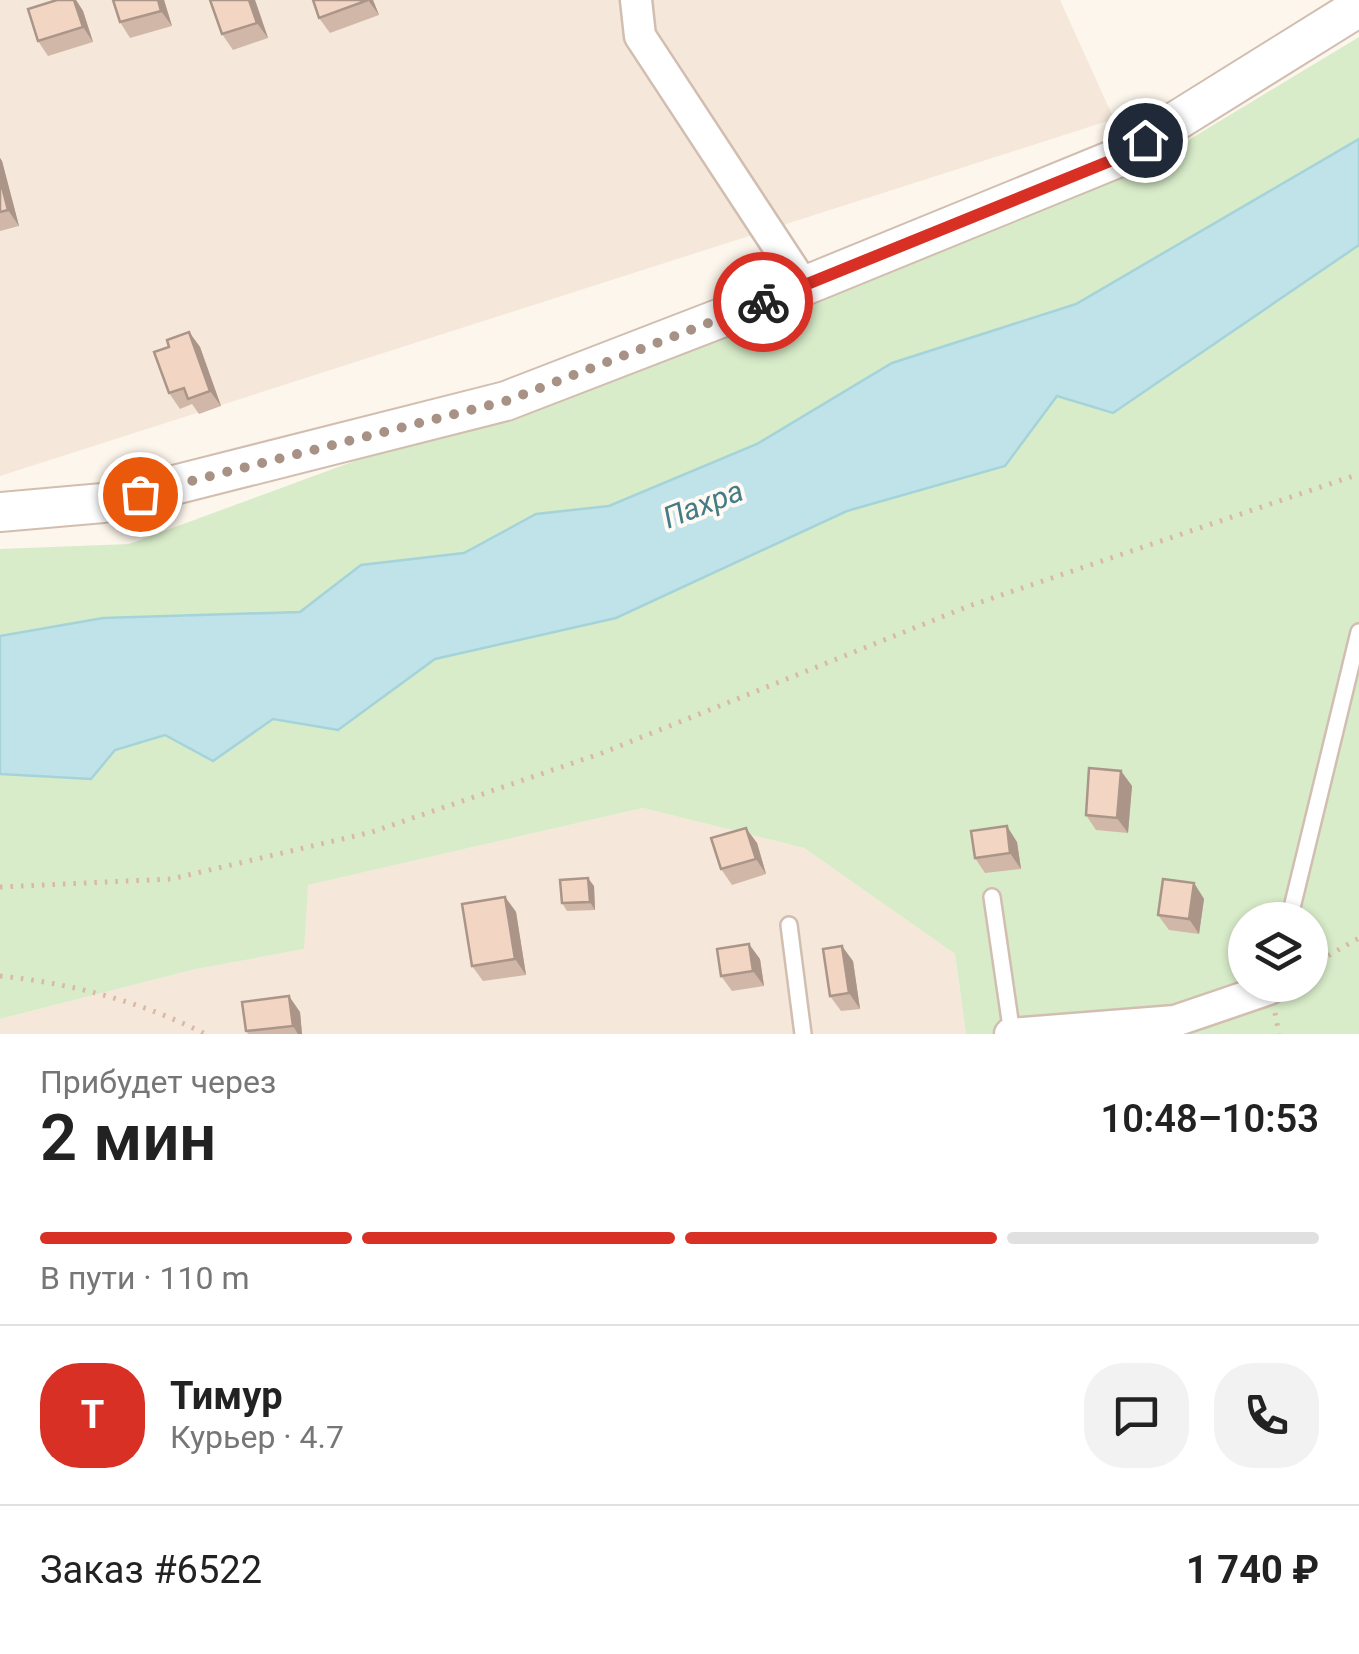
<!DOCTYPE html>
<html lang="ru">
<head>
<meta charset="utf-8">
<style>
  :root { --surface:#fff; --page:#f2f2f2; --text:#222; --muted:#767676; --line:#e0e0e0; --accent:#d93025 }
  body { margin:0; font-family:Roboto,sans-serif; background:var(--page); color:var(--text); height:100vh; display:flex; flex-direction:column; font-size:38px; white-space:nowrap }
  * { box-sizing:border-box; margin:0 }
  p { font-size:32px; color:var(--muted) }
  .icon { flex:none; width:55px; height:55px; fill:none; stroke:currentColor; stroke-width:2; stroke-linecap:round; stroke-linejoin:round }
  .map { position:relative; height:1034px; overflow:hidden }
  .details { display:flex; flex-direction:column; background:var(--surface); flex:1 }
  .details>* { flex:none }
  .buttons { position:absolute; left:1228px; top:902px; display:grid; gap:20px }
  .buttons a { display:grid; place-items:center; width:100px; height:100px; border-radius:50%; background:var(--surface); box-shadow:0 2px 8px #0004; font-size:50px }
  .pin { position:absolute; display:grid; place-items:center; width:85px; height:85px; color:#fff; margin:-42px; border:5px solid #fff; border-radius:50%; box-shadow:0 2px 10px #0007 }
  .courier { position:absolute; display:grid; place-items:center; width:100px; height:100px; margin:-50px; border:8px solid #d93025; border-radius:50%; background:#fff; color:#222; box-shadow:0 2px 12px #0007 }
  .head em { font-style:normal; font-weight:600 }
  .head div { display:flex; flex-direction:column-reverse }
  .head { display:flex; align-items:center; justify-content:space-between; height:170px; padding:0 40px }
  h1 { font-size:65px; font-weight:600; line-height:75px }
  .bar { display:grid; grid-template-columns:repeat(4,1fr); gap:15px 10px; align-content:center; height:120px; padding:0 40px }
  .bar i { height:12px; border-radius:8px; background:var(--line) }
  .bar .current { background:var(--accent) }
  .bar p { grid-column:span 4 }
  .line { display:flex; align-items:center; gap:25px; padding:0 40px; border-top:2px solid var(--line) }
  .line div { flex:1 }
  .round { display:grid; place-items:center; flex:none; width:105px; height:105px; border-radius:40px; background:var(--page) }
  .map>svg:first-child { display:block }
  .residential { fill:#f5e8da }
  .green { fill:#d8ecc9; fill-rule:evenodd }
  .water { fill:#bfe3e8; stroke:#a5d3da; stroke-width:2.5 }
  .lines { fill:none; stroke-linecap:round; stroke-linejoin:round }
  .service-casing { stroke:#d1beb0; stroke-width:20 }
  .minor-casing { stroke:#d1beb0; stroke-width:35 }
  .tertiary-casing { stroke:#d1beb0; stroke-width:42 }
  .path { stroke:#d9b8a5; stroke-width:5; stroke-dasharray:2.5 8; stroke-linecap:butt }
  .service { stroke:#fff; stroke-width:15 }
  .minor { stroke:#fff; stroke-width:30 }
  .tertiary { stroke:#fff; stroke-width:38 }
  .wall { fill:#d1b7a8 }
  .shaded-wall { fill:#aa9588 }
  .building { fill:#f3d5c3; stroke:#aa9588; stroke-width:2.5 }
  .done { stroke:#a89285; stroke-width:10; stroke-dasharray:0 18 }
  .route { stroke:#d93025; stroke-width:12 }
  .labels { text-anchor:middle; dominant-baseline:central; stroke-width:8; stroke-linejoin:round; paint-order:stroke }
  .water-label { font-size:30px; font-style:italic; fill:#437c86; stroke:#fffaf3 }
</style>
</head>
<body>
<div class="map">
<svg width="1359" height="1034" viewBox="0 0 1359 1034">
  <rect width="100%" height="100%" fill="#fdf6ec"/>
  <g class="residential">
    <polygon points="0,0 1060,0 1114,119 0,476"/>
    <polygon points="643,808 804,848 955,954 966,1034 0,1034 0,1019 196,969 303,949 307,885"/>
  </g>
  <g class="green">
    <polygon points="1359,37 1359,139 1076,304 892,363 757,444 609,506 536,514 464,553 361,565 300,612 103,618 0,636 0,549 129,544 1129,176"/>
    <path d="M1359,245V1034H966L955,954L804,848L643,808L308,885L304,949L196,969L0,1019V774L91,779L115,750L165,735L213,761L273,719L338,730L435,659L616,618L847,511L1005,466L1057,395L1113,413ZM1245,920H1310V985H1245Z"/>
  </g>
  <polygon class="water" points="1359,139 1359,245 1113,413 1057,396 1005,466 847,511 616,618 435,659 338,730 273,719 213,761 165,735 115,750 91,779 0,774 0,636 103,618 300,612 361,565 464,553 536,514 609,506 757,444 892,363 1076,304"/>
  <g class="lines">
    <g class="service-casing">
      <g id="service">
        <polyline points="992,897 1012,1034"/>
        <polyline points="1289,920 1359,632"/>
        <polyline points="789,925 803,1034"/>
      </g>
    </g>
    <g class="minor-casing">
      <g id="minor">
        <polyline points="636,0 640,36 804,286"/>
        <polyline points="1010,1034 1175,1021 1269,989"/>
      </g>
    </g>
    <g class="tertiary-casing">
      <polyline id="tertiary" points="0,512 103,503 506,401 804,286 1115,159 1359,7"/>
    </g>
    <g class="path">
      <polyline points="0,887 171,879 372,832 602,753 969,606 1359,474"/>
      <polyline points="1310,966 1359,938"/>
      <path d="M0,976C70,983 143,1002 205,1034"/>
      <polyline points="1275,1013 1279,1034"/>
    </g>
    <use href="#service" class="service"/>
    <use href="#minor" class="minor"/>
    <use href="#tertiary" class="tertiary"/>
  </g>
  <g class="wall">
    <polygon points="57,0 76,0 83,11 93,42 48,56 38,41"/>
    <polygon points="113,0 164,0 172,26 130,38 120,22"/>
    <polygon points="255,0 268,38 233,50 222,34"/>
    <polygon points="313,0 373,0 379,15 330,33 319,18"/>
    <polygon points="0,158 2,161 19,226 0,231"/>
    <polygon points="189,332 200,347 221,406 199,414 192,404 180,409 169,393"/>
    <polygon points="1121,771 1132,786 1128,833 1096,830 1086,815"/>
    <polygon points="1017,842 1021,869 985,873 975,858"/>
    <polygon points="757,843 766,874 732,885 721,869"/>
    <polygon points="1194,883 1204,899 1199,934 1169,930 1158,915"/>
    <polygon points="594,886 595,910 567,911 562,903"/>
    <polygon points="505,897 516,912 526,975 483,981 472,966"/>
    <polygon points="760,959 764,986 732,991 721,976"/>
    <polygon points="853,961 860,1009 841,1011 830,996"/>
    <polygon points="300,1012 302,1034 248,1034 246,1031"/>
  </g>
  <g class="shaded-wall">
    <polygon points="74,0 76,0 83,11 93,42 83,27"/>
    <polygon points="158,0 164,0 172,26 161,11"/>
    <polygon points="249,0 255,0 268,38 257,23"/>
    <polygon points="368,0 373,0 379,15"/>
    <polygon points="0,158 2,161 19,226 8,210 0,179"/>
    <polygon points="189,332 200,347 221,406 210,391"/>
    <polygon points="1121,771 1132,786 1128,833 1117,818"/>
    <polygon points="1007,826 1017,842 1021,869 1010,853"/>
    <polygon points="746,828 757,843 766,874 756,859"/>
    <polygon points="588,878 594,886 595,910 590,902"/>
    <polygon points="1194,883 1204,899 1199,934 1189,919"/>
    <polygon points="505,897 516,912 526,975 515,959"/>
    <polygon points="749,944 760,959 764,986 753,971"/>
    <polygon points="842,946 853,961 860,1009 849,993"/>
    <polygon points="289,996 300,1012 302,1034 298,1034 293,1026"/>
  </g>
  <g class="building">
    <polygon points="57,0 74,0 83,27 38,41 28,9"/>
    <polygon points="113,0 158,0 161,11 120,22"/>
    <polygon points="210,0 249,0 257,23 222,34"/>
    <polygon points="313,0 368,0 319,18"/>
    <polygon points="0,179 8,210 0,212"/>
    <polygon points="189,332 210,391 188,399 184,388 169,393 154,352 169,347 167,340"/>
    <polygon points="1089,768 1121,771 1117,818 1086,815"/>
    <polygon points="1007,826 1010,853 975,858 971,831"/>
    <polygon points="746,828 756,859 721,869 711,838"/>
    <polygon points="588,878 590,902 562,903 560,880"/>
    <polygon points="1163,879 1194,883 1189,919 1158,915"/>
    <polygon points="505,897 515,959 472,966 462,904"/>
    <polygon points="749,944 753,971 721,976 717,949"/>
    <polygon points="842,946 849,993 830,996 823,949"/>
    <polygon points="289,996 293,1026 246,1031 242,1002"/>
  </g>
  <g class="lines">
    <polyline class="done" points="140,494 506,401 763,302"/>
    <polyline class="route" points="763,302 1115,159 1145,140"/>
  </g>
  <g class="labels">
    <g class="water-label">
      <text transform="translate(703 504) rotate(-21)">Пахра</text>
    </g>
  </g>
</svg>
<div class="buttons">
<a><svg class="icon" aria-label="layers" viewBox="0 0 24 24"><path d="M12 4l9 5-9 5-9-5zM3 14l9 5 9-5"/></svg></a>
</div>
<div class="pin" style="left:140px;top:494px;background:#ea580c"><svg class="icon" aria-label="bag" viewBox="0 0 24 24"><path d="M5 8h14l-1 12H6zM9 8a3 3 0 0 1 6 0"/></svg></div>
<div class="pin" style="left:1145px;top:140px;background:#1f2937"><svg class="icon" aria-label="home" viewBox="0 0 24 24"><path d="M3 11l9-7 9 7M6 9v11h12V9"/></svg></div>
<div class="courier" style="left:763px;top:302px"><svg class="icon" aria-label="bike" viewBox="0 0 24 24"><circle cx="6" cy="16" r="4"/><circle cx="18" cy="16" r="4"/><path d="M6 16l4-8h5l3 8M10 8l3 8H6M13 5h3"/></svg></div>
</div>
<section class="details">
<div class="head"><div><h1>2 мин</h1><p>Прибудет через</p></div><em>10:48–10:53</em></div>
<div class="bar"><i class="current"></i><i class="current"></i><i class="current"></i><i></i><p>В пути · 110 m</p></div>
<div class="line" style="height:180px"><b class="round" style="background:var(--accent);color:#fff">Т</b><div><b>Тимур</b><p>Курьер · 4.7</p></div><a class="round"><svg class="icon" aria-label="chat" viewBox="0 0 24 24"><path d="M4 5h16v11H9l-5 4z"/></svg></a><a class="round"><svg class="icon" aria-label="phone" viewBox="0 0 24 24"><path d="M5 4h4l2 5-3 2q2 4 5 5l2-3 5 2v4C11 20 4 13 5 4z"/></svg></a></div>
<div class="line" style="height:130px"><div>Заказ #6522</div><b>1 740 ₽</b></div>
</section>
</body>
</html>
